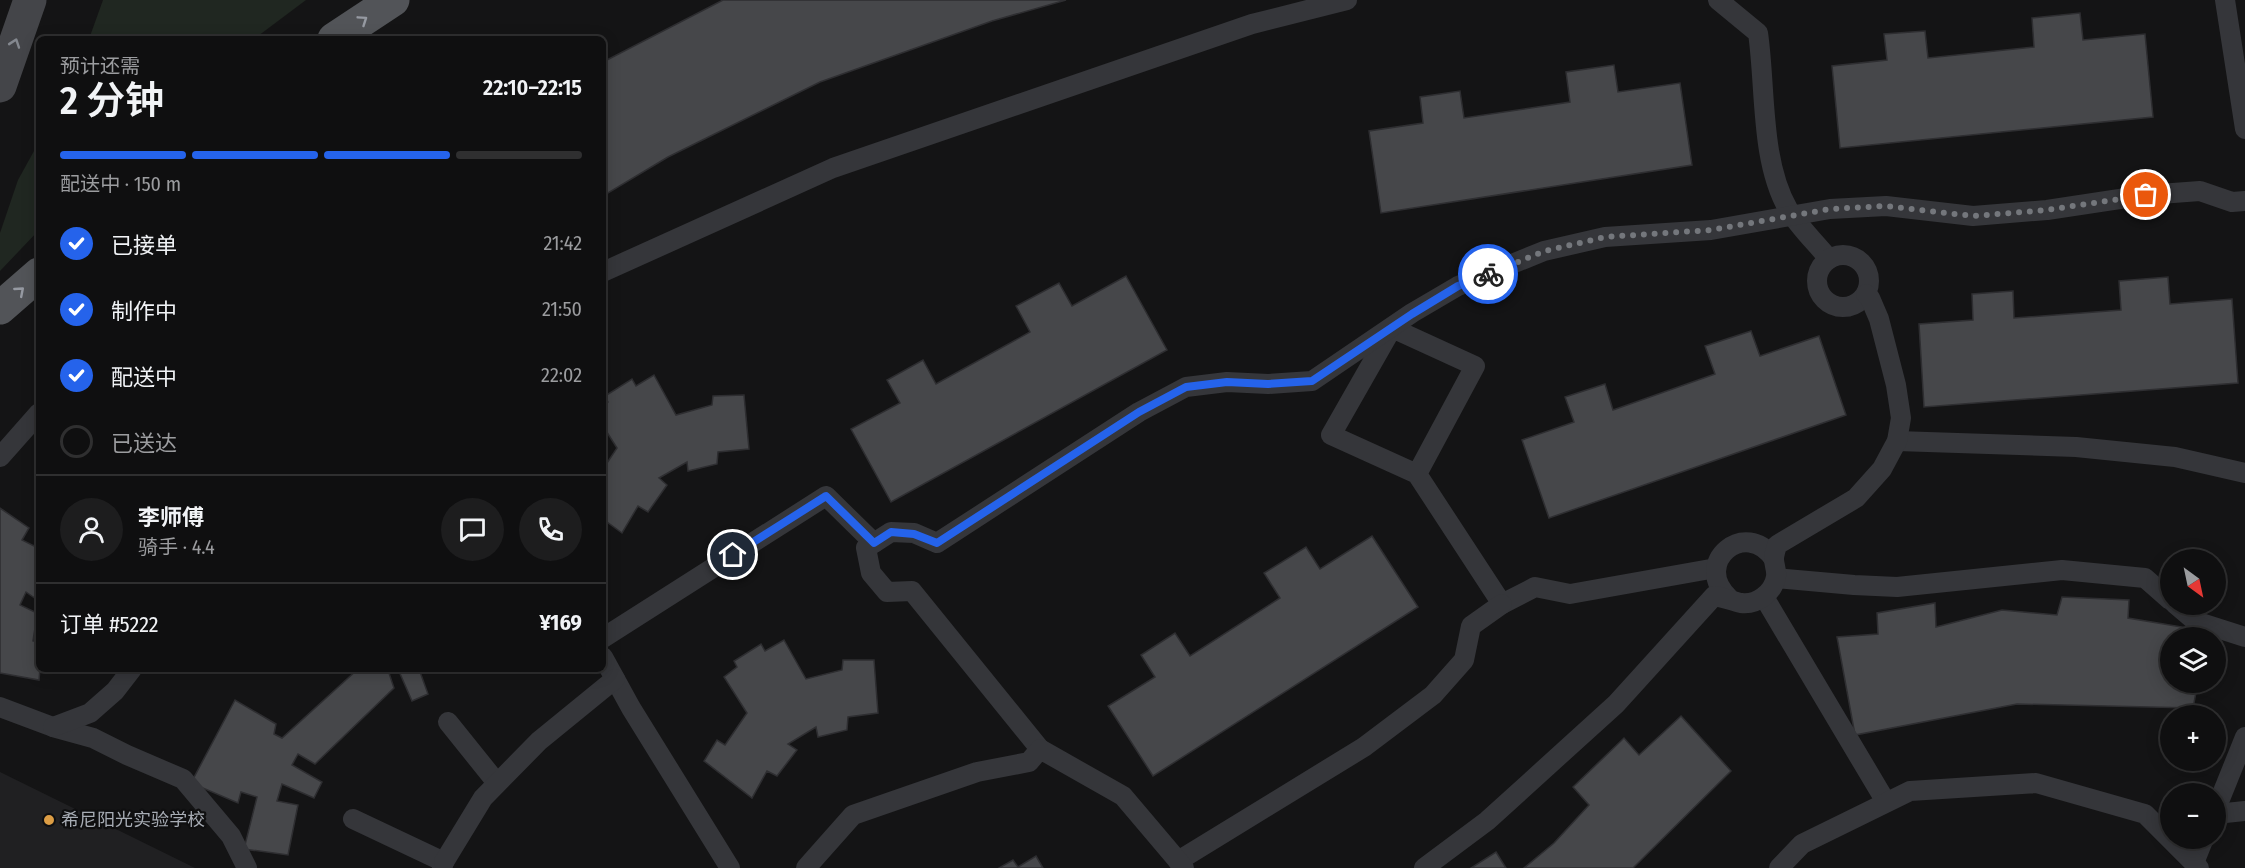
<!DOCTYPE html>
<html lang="zh">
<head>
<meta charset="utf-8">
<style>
  :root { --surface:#0f0f10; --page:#1d1d1e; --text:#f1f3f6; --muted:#9b9c9f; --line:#2f2f30; --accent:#2563eb }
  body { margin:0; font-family:"Fira Sans Condensed","Noto Sans SC",sans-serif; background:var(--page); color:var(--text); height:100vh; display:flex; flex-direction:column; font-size:22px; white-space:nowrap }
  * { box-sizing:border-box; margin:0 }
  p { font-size:20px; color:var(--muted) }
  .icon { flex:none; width:33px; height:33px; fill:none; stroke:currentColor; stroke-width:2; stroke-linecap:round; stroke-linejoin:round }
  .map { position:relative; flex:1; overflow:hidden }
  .panel { position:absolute; left:36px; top:36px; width:570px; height:636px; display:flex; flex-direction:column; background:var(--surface); border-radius:9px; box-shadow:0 3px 15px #0003,0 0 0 2px var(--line) }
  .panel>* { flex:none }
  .needle { width:39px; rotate:147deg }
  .controls { position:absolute; left:2160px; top:549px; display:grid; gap:12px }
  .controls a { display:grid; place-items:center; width:66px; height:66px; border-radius:50%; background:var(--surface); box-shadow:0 3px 15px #0003,0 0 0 2px var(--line); font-size:30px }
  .pin { position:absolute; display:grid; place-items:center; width:51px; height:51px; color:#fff; margin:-26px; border:3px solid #fff; border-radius:50%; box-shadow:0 2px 6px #0007 }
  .courier { position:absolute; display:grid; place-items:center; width:60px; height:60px; margin:-30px; border:4px solid #2563eb; border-radius:50%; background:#fff; color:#222; box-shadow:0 2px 8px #0007 }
  .overview em { font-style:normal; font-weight:600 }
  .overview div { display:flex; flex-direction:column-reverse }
  .overview { display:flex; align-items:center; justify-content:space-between; height:102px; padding:0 24px }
  h1 { font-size:39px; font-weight:600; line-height:45px }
  .bar { display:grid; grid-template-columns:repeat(4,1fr); gap:9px 6px; align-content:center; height:72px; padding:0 24px }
  .bar i { height:8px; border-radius:4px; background:var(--line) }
  .bar .current { background:var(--accent) }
  .bar p { grid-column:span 4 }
  .line { display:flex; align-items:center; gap:15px; padding:0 24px; border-top:2px solid var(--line) }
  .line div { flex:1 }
  .round { display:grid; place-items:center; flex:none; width:63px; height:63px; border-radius:32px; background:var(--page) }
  ol { padding:0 24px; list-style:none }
  li { display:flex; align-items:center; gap:18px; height:66px }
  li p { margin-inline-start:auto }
  li .icon { padding:6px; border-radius:50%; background:var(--accent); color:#fff; stroke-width:4 }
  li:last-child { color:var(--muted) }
  li i { width:33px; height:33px; border:3px solid var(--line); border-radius:50% }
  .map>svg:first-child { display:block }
  .built { fill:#202022 }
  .green { fill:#202721 }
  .building { fill:#46474a; stroke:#2e2e31; stroke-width:1.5 }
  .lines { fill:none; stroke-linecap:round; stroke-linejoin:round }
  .service { stroke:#35363a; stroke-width:20 }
  .secondary { stroke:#444549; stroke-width:33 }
  .primary { stroke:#525458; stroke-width:33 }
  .oneway { stroke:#969aa2 }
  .oneway2 { stroke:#84888f }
  .done { stroke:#74777c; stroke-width:6; stroke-dasharray:0 10.8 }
  .route { stroke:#2563eb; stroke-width:8 }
  .poi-dot { fill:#dc9d45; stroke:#0f0f10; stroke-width:2 }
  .labels { text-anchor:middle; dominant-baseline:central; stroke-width:4.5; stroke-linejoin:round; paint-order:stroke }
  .poi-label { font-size:18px; fill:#a7acb4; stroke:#0f0f10; text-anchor:start }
</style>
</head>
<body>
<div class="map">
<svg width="2245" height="868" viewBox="0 0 2245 868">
  <rect width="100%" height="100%" fill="#141415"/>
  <polygon class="built" points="0,772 195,868 0,868"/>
  <g class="green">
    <polygon points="103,0 306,0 254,39 89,39"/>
    <polygon points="39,142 39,230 0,271 0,233 18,180"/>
  </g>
  <g class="building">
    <polygon points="723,0 1066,0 992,21 820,82 668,157 603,196 603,62"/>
    <polygon points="2080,13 2083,40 2145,34 2153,117 1840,148 1832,66 1887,60 1884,34 1925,31 1928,58 2034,47 2032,18"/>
    <polygon points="1614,65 1618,92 1680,83 1692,165 1381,213 1369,131 1423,123 1420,97 1460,91 1464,118 1570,102 1566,72"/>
    <polygon points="1126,276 1167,350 891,502 851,429 900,403 887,380 923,360 936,384 1030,332 1016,306 1059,283 1072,306"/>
    <polygon points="2168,277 2170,304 2232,299 2238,383 1924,407 1919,324 1973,320 1972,294 2013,291 2014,318 2121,310 2119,281"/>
    <polygon points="1751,331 1760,356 1819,336 1846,415 1549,518 1522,440 1574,422 1565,397 1605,384 1613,410 1715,374 1705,346"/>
    <polygon points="654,375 676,415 712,405 713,396 744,395 749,449 718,452 717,464 688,471 687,462 659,478 667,485 648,512 638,506 622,533 603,519 603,469 617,448 603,426 603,406 608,402 605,396 632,379 636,386"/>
    <polygon points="0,508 29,528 22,540 34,546 39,535 39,601 26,592 20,605 39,614 39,629 35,628 33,641 39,642 40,669 39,680 0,673"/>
    <polygon points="1372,536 1418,607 1153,776 1108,706 1155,677 1141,655 1175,633 1190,656 1280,598 1264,573 1306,547 1320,569"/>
    <polygon points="2062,597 2129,600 2128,618 2206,631 2205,638 2170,638 2170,682 2198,682 2193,708 2017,704 1855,735 1837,637 1878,634 1877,613 1935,603 1936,627 2002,610 2057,615"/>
    <polygon points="784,640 806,679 842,670 843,660 874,660 878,713 848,717 847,730 818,737 816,727 788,744 797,750 777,776 767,771 752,798 704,761 717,740 725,745 747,713 724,677 737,667 734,661 761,644 765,651"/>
    <polygon points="358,669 395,669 389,673 394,688 315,764 298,754 292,765 322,782 314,798 282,784 277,801 298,805 288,855 244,849 257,797 241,792 238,803 191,783 235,700 276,724 274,734 282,738"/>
    <polygon points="398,669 419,669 428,694 412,701"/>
    <polygon points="432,669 483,669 483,672 432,673"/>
    <polygon points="1681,716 1731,771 1633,868 1524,868 1554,843 1589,805 1573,787 1624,738 1639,755"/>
    <polygon points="1496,852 1506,868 1471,868"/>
    <polygon points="1036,856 1043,868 999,868 1013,860 1018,867"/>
  </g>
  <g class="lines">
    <g class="service">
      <path d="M1718,0L1758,33C1766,88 1760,160 1788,209C1799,227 1816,243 1829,259"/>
      <polyline points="2225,0 2245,129"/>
      <circle cx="1843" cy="281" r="26"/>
      <polyline points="603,272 833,168 1252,24 1347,0"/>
      <polyline points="1897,441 2076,447 2175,457 2245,473"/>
      <polyline points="0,457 39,413"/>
      <polyline points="1417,474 1331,435 1392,328 1475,366 1417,474 1502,604 1535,587 1570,594 1716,568"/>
      <polyline points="1776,578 1854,585 1897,587 2062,570 2145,578 2170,600"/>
      <polyline points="1764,597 1886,802"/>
      <path d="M1729,598C1691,563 1746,517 1774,559"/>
      <polyline points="2175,604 2195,621 2245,637"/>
      <polyline points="603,638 826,496 874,543"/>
      <polyline points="603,657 631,708 730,868"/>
      <polyline points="0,707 53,727 93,738 127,755 183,779 231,836 247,868"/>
      <polyline points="448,722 497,783"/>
      <polyline points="53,727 90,713 115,691 132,669"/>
      <polyline points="1040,749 912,591 887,592 871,573 866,548 891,532 914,533 937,543 1139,412 1186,387 1227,382 1268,384 1312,381 1412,313 1458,286 1544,251 1605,237 1711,230 1830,209 1886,206 1973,216 2047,210 2146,195 2200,191 2232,202 2245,201"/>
      <polyline points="2216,809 2245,737"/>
      <polyline points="2216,814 2245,811"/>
      <polyline points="353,819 444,862 442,868"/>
      <polyline points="1178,861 1364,747 1433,695 1464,660 1471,626 1502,604"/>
      <polyline points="444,862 483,798 539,741 615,679"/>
      <polyline points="2194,863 2204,838"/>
      <polyline points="806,868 853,815 977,772 1029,762 1040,749 1123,796 1184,868"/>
      <path d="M1424,868L1487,821L1616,704L1714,596C1723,597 1732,601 1741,603C1757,605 1773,593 1776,577C1777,570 1774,565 1774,559C1774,555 1776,549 1777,545L1856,498L1882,469L1897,441L1901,418L1896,385L1879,319L1870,298L1866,294"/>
      <polyline points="1779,868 1802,844 1910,791 2036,783 2145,814 2199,868"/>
    </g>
    <polyline class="secondary" points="0,86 30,0"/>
    <g class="primary">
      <polyline points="334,39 393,0"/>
      <polyline points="0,308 39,274"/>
    </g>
  </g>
  <defs><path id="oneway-chevron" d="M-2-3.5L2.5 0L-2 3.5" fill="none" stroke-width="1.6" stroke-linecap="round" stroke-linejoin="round" transform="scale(1.5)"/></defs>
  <g class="oneway">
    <use href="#oneway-chevron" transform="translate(363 20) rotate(-34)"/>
    <use href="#oneway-chevron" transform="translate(20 291) rotate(-41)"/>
  </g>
  <use class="oneway2" href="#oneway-chevron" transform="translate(15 43) rotate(-71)"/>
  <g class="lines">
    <polyline class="done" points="1488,274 1545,251 1605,237 1711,230 1830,209 1886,206 1973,216 2047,210 2146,195"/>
    <polyline class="route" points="733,555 826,496 874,543 891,532 914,534 937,543 1139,412 1186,387 1227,382 1268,384 1312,381 1412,314 1458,286 1488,274"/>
  </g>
  <circle class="poi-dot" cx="49" cy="820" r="6"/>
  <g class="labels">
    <g class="poi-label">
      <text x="61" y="820">希尼阳光实验学校</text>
    </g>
  </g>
</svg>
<div class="controls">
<a><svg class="needle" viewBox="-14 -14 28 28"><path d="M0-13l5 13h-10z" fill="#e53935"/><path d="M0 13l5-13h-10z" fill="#9b9c9f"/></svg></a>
<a><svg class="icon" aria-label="layers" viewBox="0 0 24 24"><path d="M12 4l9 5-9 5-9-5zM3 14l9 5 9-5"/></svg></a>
<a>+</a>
<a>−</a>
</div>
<div class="pin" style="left:2146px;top:195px;background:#ea580c"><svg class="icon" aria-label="bag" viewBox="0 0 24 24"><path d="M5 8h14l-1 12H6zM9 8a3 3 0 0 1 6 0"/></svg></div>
<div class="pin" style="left:733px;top:555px;background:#1f2937"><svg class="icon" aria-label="home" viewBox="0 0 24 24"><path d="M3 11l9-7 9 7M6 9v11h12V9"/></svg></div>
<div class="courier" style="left:1488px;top:274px"><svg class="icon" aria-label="bike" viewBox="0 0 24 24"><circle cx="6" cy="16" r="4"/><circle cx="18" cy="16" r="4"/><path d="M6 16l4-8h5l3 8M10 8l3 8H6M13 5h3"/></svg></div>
<section class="panel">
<div class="overview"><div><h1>2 分钟</h1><p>预计还需</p></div><em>22:10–22:15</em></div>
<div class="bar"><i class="current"></i><i class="current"></i><i class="current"></i><i></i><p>配送中 · 150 m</p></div>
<ol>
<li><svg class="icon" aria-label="check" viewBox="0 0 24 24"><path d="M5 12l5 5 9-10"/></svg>已接单<p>21:42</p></li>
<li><svg class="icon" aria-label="check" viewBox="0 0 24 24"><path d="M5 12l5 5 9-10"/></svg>制作中<p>21:50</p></li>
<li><svg class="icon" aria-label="check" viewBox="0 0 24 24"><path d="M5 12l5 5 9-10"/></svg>配送中<p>22:02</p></li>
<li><i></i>已送达</li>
</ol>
<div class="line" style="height:108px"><a class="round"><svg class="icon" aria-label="person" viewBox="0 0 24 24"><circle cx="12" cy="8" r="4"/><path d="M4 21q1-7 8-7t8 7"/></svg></a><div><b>李师傅</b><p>骑手 · 4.4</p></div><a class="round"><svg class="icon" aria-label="chat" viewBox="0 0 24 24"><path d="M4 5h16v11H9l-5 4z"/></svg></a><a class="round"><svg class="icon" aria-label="phone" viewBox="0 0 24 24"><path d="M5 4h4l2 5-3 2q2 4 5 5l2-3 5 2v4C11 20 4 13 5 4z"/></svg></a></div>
<div class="line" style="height:78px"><div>订单 #5222</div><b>¥169</b></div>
</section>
</div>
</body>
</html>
